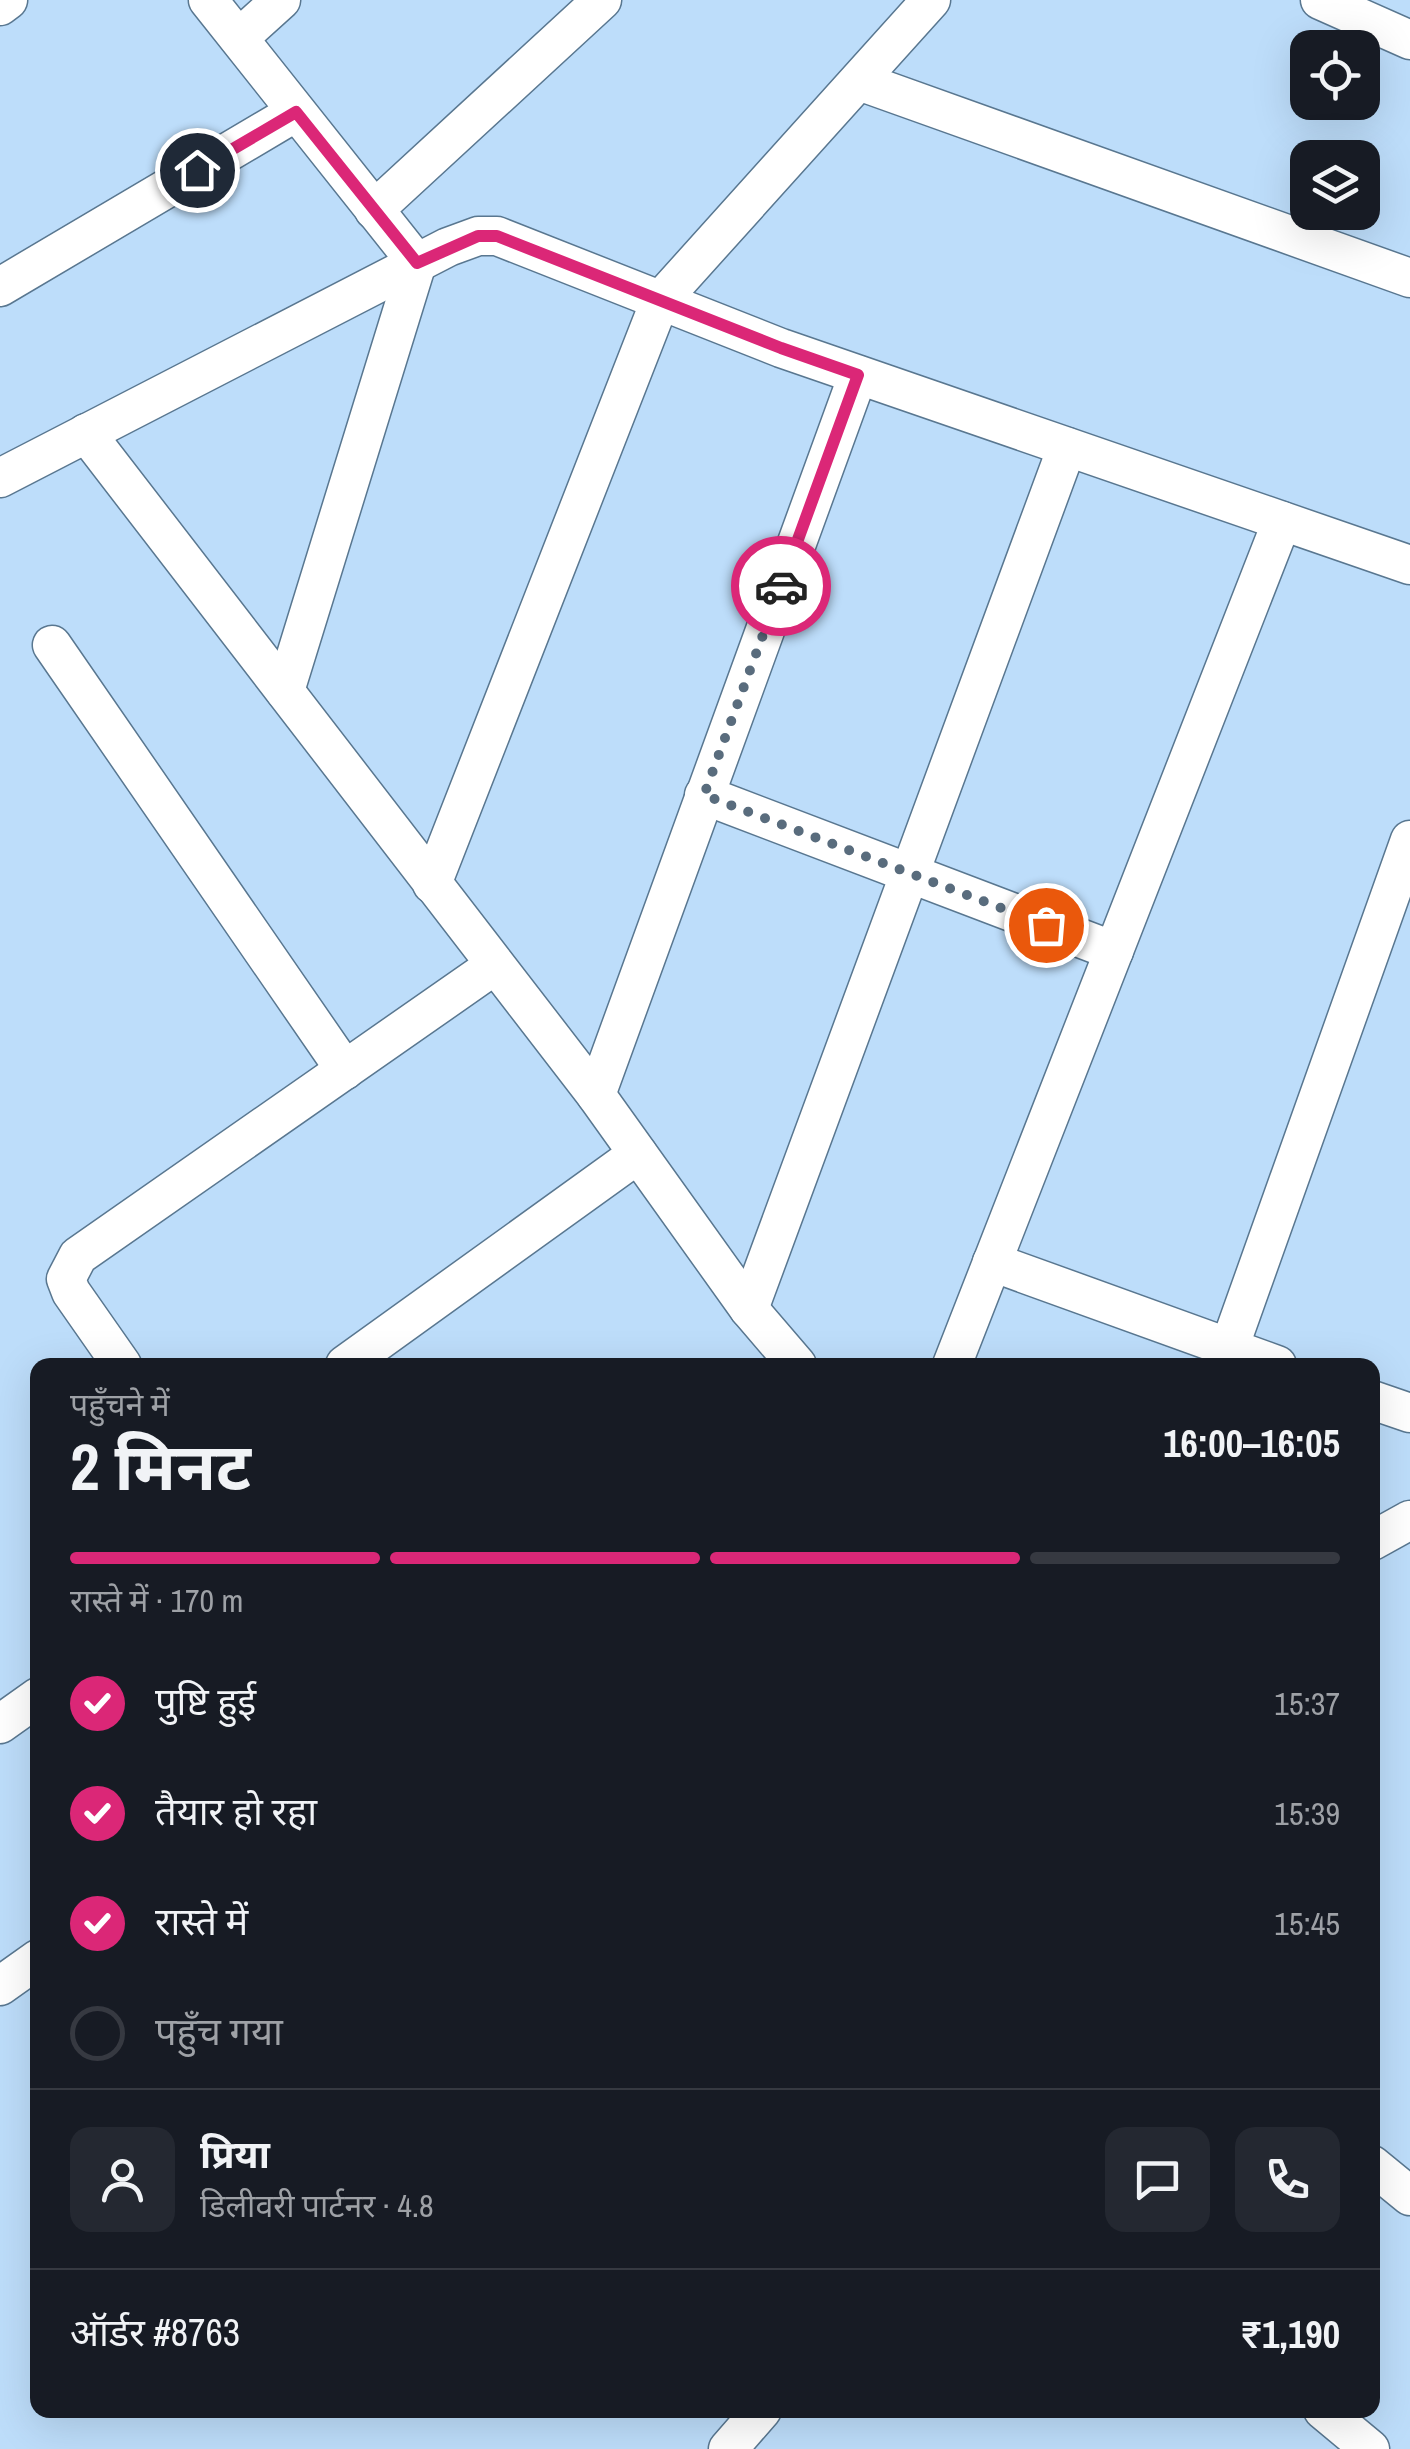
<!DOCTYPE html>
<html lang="hi">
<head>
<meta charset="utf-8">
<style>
  :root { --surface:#171b24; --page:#242831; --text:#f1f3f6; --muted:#9ea1a6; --line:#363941; --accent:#db2777 }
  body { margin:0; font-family:"Archivo Narrow","Noto Sans Devanagari",sans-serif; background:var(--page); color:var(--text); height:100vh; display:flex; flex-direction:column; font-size:38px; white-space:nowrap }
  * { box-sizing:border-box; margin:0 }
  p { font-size:32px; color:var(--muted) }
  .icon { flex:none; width:55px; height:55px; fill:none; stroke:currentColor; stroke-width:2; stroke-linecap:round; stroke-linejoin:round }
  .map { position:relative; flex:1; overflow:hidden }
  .panel { position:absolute; left:30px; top:1358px; width:1350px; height:1060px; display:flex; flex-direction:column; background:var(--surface); border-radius:20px; box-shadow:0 10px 40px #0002 }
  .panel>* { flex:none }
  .buttons { position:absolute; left:1290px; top:30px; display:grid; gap:20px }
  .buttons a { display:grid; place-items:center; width:90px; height:90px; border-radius:20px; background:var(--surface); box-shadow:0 10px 40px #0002; font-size:50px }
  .pin { position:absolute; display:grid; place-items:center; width:85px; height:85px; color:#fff; margin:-42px; border:5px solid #fff; border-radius:50%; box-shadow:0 2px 10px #0007 }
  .courier { position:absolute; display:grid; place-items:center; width:100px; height:100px; margin:-50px; border:8px solid #db2777; border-radius:50%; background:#fff; color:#222; box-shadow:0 2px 12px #0007 }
  .head em { font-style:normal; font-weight:700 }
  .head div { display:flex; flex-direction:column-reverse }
  .head { display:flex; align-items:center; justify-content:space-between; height:170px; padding:0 40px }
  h1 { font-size:65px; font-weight:700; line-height:75px }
  .bar { display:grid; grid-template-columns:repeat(4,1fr); gap:15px 10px; align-content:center; height:120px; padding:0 40px }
  .bar i { height:12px; border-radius:8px; background:var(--line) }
  .bar .active { background:var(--accent) }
  .bar p { grid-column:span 4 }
  .line { display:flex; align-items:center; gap:25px; padding:0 40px; border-top:2px solid var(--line) }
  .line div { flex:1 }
  .round { display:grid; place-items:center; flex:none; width:105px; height:105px; border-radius:20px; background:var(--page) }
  ol { padding:0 40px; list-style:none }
  li { display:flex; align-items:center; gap:30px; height:110px }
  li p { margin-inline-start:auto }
  li .icon { padding:10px; border-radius:50%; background:var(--accent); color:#fff; stroke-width:4 }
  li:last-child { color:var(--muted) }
  li i { width:55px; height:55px; border:5px solid var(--line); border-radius:50% }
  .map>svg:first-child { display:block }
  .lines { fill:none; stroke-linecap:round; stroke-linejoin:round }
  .street-casing { stroke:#597790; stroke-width:41 }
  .street { stroke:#fff; stroke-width:38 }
  .done { stroke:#596c7d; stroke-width:10; stroke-dasharray:0 18 }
  .route { stroke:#db2777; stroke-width:12 }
</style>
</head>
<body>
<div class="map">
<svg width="1410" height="2449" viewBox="0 0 1410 2449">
  <rect width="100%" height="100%" fill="#bdddfa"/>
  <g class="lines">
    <g class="street-casing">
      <g id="street">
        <polyline points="208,0 417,263 285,691"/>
        <polyline points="1320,0 1410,40"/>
        <polyline points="0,6 8,0"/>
        <polyline points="239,38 281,0"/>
        <polyline points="859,81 1410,278"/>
        <polyline points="374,210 602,0"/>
        <polyline points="0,287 296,112"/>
        <polyline points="86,433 596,1095 749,1309 797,1365"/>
        <polyline points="0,478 448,247 478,236 497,236 781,348 1410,565"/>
        <polyline points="52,645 345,1070"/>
        <polyline points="704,795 1114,951"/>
        <polyline points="432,884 660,301 931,0"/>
        <polyline points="596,1095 858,375"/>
        <polyline points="992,1262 1277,1365"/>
        <polyline points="749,1309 1067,447"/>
        <polyline points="122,1365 71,1292 66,1279 78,1256 495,965"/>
        <polyline points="345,1365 638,1154"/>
        <polyline points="952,1365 1282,521"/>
        <polyline points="1223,1365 1410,840"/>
        <polyline points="1372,1400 1410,1413"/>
        <polyline points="1372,1541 1410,1520"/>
        <polyline points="0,1724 38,1697"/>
        <polyline points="0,1986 38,1959"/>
        <polyline points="1372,2165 1410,2196"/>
        <polyline points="1323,2410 1370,2449"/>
        <polyline points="728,2449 762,2410"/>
      </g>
    </g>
    <use href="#street" class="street"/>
  </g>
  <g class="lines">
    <polyline class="done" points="781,586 704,795 1046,925"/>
    <polyline class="route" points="197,170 296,112 417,263 478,236 497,236 781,348 858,375 781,586"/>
  </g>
</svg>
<div class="buttons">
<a><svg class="icon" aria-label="locate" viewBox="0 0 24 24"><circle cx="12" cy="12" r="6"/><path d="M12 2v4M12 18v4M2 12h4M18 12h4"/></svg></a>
<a><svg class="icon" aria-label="layers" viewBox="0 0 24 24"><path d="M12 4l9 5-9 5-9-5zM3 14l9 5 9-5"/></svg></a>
</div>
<div class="pin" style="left:1046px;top:925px;background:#ea580c"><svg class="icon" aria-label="bag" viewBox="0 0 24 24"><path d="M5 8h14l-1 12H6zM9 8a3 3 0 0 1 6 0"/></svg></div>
<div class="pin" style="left:197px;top:170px;background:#1f2937"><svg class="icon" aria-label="home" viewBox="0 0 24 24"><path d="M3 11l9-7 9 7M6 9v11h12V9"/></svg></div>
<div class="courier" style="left:781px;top:586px"><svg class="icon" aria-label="car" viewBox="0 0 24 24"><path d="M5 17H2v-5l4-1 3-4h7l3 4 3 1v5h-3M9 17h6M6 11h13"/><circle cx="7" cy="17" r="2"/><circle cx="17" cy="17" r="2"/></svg></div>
<section class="panel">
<div class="head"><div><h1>2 मिनट</h1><p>पहुँचने में</p></div><em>16:00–16:05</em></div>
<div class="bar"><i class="active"></i><i class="active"></i><i class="active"></i><i></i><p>रास्ते में · 170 m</p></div>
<ol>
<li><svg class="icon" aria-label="check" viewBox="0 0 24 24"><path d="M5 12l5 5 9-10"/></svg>पुष्टि हुई<p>15:37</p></li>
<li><svg class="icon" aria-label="check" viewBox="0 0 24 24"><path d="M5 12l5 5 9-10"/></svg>तैयार हो रहा<p>15:39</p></li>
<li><svg class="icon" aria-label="check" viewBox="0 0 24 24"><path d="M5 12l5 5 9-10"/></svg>रास्ते में<p>15:45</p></li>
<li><i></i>पहुँच गया</li>
</ol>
<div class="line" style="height:180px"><a class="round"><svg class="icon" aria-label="person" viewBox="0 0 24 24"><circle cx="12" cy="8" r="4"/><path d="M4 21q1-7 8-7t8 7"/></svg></a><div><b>प्रिया</b><p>डिलीवरी पार्टनर · 4.8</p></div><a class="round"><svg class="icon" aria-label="chat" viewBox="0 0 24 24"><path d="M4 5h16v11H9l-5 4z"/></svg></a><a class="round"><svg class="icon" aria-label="phone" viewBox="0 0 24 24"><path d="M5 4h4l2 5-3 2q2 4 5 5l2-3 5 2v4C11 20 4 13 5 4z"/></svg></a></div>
<div class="line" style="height:130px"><div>ऑर्डर #8763</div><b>₹1,190</b></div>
</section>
</div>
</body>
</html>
